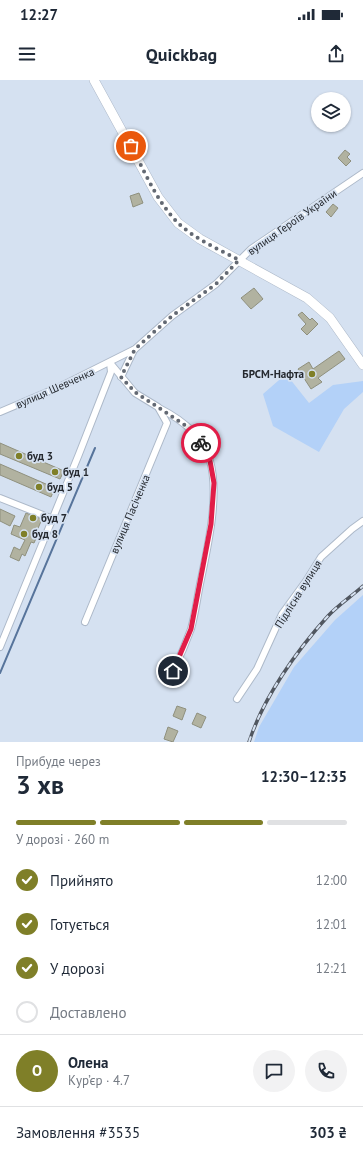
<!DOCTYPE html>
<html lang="uk">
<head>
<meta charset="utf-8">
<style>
  :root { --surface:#fff; --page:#f2f2f3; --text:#1f2937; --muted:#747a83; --line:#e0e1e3; --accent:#7f7f28 }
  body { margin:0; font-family:"PT Sans",sans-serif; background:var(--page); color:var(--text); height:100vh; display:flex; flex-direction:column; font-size:15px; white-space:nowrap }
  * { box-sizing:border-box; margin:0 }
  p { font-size:13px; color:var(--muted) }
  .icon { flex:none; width:22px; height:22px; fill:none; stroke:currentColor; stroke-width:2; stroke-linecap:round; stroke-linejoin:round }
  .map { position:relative; height:662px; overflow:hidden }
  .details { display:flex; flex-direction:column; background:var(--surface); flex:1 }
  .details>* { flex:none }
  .buttons { position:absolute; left:311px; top:12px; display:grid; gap:8px }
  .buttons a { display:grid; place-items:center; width:40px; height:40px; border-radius:50%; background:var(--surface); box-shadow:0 1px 3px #0004; font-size:20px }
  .pin { position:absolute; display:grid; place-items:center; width:34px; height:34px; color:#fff; margin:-17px; border:2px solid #fff; border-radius:50%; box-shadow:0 1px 4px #0007 }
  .courier { position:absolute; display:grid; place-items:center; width:40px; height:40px; margin:-20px; border:3px solid #e11d48; border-radius:50%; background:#fff; color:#222; box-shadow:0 1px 5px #0007 }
  .headline em { font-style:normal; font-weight:600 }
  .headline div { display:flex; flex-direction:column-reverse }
  .headline { display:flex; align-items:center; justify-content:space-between; height:68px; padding:0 16px }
  h1 { font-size:26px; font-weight:600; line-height:30px }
  .bar { display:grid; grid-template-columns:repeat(4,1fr); gap:6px 4px; align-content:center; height:48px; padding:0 16px }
  .bar i { height:5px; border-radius:3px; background:var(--line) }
  .bar .on { background:var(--accent) }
  .bar p { grid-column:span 4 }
  .line { display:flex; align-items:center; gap:10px; padding:0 16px; border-top:1px solid var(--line) }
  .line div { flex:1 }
  .round { display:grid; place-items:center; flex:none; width:42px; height:42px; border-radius:21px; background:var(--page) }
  ol { padding:0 16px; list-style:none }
  li { display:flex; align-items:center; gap:12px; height:44px }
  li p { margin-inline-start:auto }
  li .icon { padding:4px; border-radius:50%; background:var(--accent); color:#fff; stroke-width:4 }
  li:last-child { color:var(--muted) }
  li i { width:22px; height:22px; border:2px solid var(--line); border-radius:50% }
  .status { display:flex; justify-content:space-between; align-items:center; height:28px; padding:0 20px; background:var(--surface); direction:ltr }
  .status svg { height:11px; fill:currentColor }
  header { display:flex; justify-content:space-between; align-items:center; height:52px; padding:0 16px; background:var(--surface); font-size:18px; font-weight:600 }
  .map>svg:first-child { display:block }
  .green { fill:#b3d1f8 }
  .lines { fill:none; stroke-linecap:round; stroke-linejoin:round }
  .stream { stroke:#57749b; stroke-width:2 }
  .building { fill:#b1b2a0; stroke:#8f907e }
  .street-casing { stroke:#adb9c9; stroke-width:8 }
  .secondary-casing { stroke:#adb9c9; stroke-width:10 }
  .street { stroke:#fff; stroke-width:6 }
  .secondary { stroke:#fff; stroke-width:9 }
  .rail-casing { stroke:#515760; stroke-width:3.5 }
  .rail { stroke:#d5e1f1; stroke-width:2; stroke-dasharray:6; stroke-linecap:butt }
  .done { stroke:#636973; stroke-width:4; stroke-dasharray:0 7.2 }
  .route { stroke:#e11d48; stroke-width:5 }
  .poi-dot { fill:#7f7f28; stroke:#d5e1f1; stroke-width:1.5 }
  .labels { text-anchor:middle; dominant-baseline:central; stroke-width:3.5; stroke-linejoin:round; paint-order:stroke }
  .street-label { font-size:11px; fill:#25292f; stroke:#d5e1f1 }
  .poi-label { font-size:11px; font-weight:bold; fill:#25292f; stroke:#d5e1f1; text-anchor:start }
</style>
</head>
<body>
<div class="status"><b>12:27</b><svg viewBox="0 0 49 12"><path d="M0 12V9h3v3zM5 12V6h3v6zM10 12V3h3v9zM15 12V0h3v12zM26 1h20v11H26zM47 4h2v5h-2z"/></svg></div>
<header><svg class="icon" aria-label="menu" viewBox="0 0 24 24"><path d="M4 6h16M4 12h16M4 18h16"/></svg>Quickbag<svg class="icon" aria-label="share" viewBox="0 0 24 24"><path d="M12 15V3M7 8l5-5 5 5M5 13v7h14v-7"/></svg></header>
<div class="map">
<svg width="363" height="662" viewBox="0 0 363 662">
  <rect width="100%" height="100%" fill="#d5e1f1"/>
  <g class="green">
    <polygon points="286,294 309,323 333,305 363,301 363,312 344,329 319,372 273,346 263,314"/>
    <polygon points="363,515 363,662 254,662 259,647 294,587 335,540"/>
  </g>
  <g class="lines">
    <polyline class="stream" points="0,593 95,368"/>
  </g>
  <g class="building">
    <polygon points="345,70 350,74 347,77 351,81 346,86 338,78"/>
    <polygon points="139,113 143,123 133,127 130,116"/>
    <polygon points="333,124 338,128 331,137 326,132"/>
    <polygon points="254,208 263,219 251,229 241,218"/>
    <polygon points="302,232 310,240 312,238 318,244 307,255 301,249 306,244 298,235"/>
    <polygon points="339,271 345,279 318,298 322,302 311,309 298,289 309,282 313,289"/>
    <polygon points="0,363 64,391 60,399 0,374"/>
    <polygon points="0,384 55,408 51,417 0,395"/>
    <polygon points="0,429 15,436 10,446 0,441"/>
    <polygon points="26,433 42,439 36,453 38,454 34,463 31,462 25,476 22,474 19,481 10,477 14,467 20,470 25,460 11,454 14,445 20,447"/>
    <polygon points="177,626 186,629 182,640 173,636"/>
    <polygon points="197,633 206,637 201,648 192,644"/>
    <polygon points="168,647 178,651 173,662 164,659"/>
  </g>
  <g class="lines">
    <g class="street-casing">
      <g id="street">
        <polyline points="121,297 134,270"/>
        <path d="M159,328C181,339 203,356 210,381C220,416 207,470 200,504C197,519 195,535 191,549C186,563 180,577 173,591"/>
        <polyline points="0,332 59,307 135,269 172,236 216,204 251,169 363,93"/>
        <polyline points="0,418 53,439"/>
        <polyline points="85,542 167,343 158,327 135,313 111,284"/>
        <polyline points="0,567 79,374 111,292 110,283"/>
        <polyline points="237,619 257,589 282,534 306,501 321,477 352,449 363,441"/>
      </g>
    </g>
    <g class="secondary-casing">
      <polyline id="secondary" points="94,0 158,117 178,143 200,159 307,218 330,238 363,285"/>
    </g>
    <use href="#street" class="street"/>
    <use href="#secondary" class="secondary"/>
    <g class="rail-casing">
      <path id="rail" d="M249,662C263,618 297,570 328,536C338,525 352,516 363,506"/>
    </g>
    <use href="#rail" class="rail"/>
  </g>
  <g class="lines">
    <path class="done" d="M131,66C145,92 157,122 178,143C195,159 218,169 239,180L216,204L172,236L135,269L121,297L135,312L189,348L201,363"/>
    <polyline class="route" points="173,591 191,549 211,444 214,403 210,381 201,363"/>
  </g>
  <g class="poi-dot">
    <circle cx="312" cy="294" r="4"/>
    <circle cx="19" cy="376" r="4"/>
    <circle cx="55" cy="392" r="4"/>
    <circle cx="39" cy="407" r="4"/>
    <circle cx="33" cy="438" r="4"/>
    <circle cx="24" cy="454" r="4"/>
  </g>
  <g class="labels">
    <g class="street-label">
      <text transform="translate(292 142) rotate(-35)">вулиця Героїв України</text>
      <text transform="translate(55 308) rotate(-24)">вулиця Шевченка</text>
      <text transform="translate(130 434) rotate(-67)">вулиця Пасіченка</text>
      <text transform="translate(298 514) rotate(-58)">Підлісна вулиця</text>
    </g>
    <g class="poi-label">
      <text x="304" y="294" text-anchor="end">БРСМ-Нафта</text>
      <text x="27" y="376">буд 3</text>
      <text x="63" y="392">буд 1</text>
      <text x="47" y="407">буд 5</text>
      <text x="41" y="438">буд 7</text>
      <text x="32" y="454">буд 8</text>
    </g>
  </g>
</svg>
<div class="buttons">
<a><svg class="icon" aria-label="layers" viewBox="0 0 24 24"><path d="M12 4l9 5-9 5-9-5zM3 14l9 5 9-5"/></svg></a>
</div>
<div class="pin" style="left:131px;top:66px;background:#ea580c"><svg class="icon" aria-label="bag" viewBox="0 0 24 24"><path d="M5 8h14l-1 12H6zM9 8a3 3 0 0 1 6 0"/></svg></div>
<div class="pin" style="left:173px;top:591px;background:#1f2937"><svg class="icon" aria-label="home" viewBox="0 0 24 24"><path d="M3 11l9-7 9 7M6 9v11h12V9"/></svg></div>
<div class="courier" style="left:201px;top:363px"><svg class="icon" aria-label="bike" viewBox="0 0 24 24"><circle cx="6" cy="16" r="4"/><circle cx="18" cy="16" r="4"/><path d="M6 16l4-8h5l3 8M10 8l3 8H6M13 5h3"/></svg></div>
</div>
<section class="details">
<div class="headline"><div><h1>3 хв</h1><p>Прибуде через</p></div><em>12:30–12:35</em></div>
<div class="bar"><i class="on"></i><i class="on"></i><i class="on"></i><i></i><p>У дорозі · 260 m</p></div>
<ol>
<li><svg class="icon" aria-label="check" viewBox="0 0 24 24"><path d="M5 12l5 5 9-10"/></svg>Прийнято<p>12:00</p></li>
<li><svg class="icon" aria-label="check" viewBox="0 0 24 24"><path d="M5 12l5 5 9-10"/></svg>Готується<p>12:01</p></li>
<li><svg class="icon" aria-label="check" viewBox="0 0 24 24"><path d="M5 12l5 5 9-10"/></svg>У дорозі<p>12:21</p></li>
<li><i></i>Доставлено</li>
</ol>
<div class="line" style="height:72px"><b class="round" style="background:var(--accent);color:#fff">О</b><div><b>Олена</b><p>Кур’єр · 4.7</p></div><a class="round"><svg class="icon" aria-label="chat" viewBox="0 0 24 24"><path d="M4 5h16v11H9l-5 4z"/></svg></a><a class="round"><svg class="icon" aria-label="phone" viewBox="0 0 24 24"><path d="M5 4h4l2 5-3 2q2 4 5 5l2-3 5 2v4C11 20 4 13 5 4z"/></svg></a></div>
<div class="line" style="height:52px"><div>Замовлення #3535</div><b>303 ₴</b></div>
</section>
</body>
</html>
